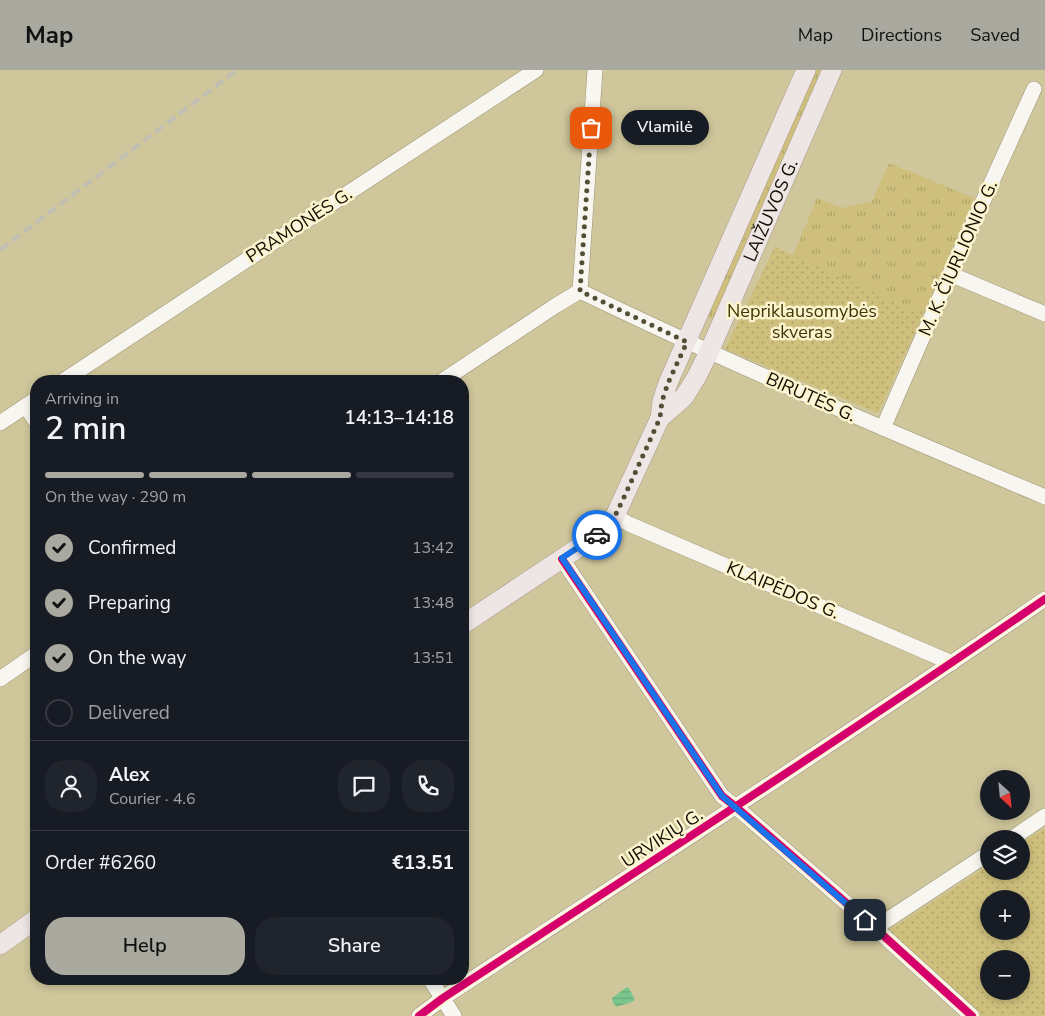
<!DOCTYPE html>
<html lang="en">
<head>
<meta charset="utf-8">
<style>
  :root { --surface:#171b24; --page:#20242c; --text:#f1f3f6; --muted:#9ea1a6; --line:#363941; --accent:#aaa9a0 }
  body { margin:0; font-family:"Nunito Sans",sans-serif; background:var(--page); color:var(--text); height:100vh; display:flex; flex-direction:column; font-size:19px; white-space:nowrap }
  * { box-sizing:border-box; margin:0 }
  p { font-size:16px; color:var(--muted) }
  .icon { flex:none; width:28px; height:28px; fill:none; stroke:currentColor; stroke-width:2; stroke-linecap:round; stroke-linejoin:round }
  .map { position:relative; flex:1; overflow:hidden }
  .details { position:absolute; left:30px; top:305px; width:439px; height:610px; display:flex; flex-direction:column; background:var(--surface); border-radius:20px; box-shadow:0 2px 8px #0003 }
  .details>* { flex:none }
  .needle { width:32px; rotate:153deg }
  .fabs { position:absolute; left:980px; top:700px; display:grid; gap:10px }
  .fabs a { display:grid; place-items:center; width:50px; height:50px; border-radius:50%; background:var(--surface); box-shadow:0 2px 8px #0003; font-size:25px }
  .pin { position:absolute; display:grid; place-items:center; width:42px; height:42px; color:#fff; margin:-21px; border-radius:10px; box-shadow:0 2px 8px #0006 }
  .courier { position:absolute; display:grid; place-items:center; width:50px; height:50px; margin:-25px; border:4px solid #1a73e8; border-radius:50%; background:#fff; color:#222; box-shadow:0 1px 6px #0007 }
  .bubble { position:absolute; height:35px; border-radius:18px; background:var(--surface); box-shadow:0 2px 8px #0003; font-size:16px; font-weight:600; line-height:35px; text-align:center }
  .overview em { font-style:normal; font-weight:600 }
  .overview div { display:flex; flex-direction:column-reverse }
  .overview { display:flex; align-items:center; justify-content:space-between; height:85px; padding:0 15px }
  h1 { font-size:32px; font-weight:600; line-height:38px }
  .bar { display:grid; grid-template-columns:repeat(4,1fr); gap:8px 5px; align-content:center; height:60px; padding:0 15px }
  .bar i { height:6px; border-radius:4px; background:var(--line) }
  .bar .active { background:var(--accent) }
  .bar p { grid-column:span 4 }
  .line { display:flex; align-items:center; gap:12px; padding:0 15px; border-top:1px solid var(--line) }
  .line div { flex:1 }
  .round { display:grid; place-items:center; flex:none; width:52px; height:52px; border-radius:20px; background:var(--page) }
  ol { padding:0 15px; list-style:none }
  li { display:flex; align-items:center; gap:15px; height:55px }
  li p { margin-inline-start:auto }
  li .icon { padding:5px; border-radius:50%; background:var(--accent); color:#111; stroke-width:4 }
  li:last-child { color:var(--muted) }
  li i { width:28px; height:28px; border:2px solid var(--line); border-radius:50% }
  .cta { display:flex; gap:10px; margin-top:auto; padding:10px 15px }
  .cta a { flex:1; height:58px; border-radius:20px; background:var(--accent); color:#111; font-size:20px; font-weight:600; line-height:58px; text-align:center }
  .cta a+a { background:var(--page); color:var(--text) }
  header { display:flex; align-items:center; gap:30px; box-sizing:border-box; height:70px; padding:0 25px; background:var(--accent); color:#111 }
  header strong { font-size:24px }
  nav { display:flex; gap:28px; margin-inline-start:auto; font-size:18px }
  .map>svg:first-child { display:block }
  .grass { fill:url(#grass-tufts) }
  .park { fill:url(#park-dots); fill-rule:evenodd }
  .water { fill:url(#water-rules) }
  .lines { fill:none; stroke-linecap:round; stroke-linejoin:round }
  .minor-casing { stroke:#9b9371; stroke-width:16 }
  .major-casing { stroke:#a8998d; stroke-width:20 }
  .minor { stroke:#f8f6f0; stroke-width:15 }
  .major { stroke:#ede6e4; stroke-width:19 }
  .rail { stroke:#c1bfb4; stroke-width:4; stroke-dasharray:10 5; stroke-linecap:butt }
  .cycleway-casing { stroke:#fcf4ce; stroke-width:11 }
  .cycleway { stroke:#d6006c; stroke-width:8 }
  .done { stroke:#544e36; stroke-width:5; stroke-dasharray:0 9 }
  .route { stroke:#1a73e8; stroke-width:6 }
  .labels { text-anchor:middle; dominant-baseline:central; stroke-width:5; stroke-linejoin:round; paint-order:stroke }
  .street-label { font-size:18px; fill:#120d00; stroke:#fcf4ce }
  .park-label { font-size:18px; fill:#413603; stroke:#fcf4ce }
</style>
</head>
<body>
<header>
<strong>Map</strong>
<nav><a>Map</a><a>Directions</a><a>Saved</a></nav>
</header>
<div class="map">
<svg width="1045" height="946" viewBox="0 0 1045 946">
  <defs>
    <pattern id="grass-tufts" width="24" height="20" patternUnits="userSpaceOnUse" patternTransform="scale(1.25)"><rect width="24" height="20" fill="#cebf7c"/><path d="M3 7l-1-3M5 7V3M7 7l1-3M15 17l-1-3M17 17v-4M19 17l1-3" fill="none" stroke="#b0a369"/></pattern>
    <pattern id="park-dots" width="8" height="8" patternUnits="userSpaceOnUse" patternTransform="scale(1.25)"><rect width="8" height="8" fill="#cebf7c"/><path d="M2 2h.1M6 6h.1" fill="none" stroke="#b0a369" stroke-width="1.8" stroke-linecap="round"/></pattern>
    <pattern id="water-rules" width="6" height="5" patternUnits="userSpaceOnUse" patternTransform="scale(1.25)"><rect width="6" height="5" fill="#7ac68e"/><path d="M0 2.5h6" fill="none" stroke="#68a979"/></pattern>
  </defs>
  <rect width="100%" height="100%" fill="#cfc69b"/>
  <g class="grass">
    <polygon points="813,0 824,0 715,250 706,246"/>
    <polygon points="889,93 974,128 923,245 793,186 817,128 842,138 872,131"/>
  </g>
  <g class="park">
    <polygon points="775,177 923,245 878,343 725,279"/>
    <path d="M1045,758V946H981L894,869L891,859L989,795V801H1021V773ZM989,829H1021V861H989ZM989,889H1021V921H989Z"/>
  </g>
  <path class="water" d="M627,917L629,918L635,930C630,934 622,934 617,937L613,933L612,928Z"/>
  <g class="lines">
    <g class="minor-casing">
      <g id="minor">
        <polyline points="950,204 1045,244"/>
        <path d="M580,221C733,295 889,361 1045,427"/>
        <polyline points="63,311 345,125 536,0"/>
        <polyline points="442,311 555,236 580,221 595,0"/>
        <polyline points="26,336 36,352"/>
        <polyline points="0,353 36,329"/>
        <polyline points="883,358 950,204 1034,19"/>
        <polyline points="615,446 629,454 952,593"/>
        <polyline points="562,489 722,726 736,737 875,858 972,946"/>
        <polyline points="0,609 36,584"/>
        <polyline points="1011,769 1045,746"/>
        <polyline points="875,858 989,783"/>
        <polyline points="430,909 454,946"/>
        <path d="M419,946L443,928C645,796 847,665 1045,529"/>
      </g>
    </g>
    <g class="major-casing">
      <g id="major">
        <path id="s1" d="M660,348L684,327L696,308L709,282L832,0"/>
        <polyline points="462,555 587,472 602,461 615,446 660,348 662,331 668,313 806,0"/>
        <polyline points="0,875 36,849"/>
      </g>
    </g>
    <use href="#minor" class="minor"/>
    <use href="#major" class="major"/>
    <polyline class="rail" points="0,180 237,0"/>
    <g class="cycleway-casing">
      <g id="cycleway">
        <polyline points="562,489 722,726 736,737 875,858 972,946"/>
        <path d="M419,946L443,928C645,796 847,665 1045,529"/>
      </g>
    </g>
    <use href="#cycleway" class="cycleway"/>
  </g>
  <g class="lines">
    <polyline class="done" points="591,58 580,221 687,272 668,313 662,331 660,348 626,423 615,446 602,460 597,465"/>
    <polyline class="route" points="597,465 562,488 722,726 865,850"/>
  </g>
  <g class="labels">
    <g class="street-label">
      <text stroke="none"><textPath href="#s1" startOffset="238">LAIŽUVOS G.</textPath></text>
      <text transform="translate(299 155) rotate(-33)">PRAMONĖS G.</text>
      <text transform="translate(958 188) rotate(-66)">M. K. ČIURLIONIO G.</text>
      <text transform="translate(811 327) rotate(24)">BIRUTĖS G.</text>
      <text transform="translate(783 520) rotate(23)">KLAIPĖDOS G.</text>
      <text transform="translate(662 768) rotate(-33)">URVIKIŲ G.</text>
    </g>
    <g class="park-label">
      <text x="802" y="241">Nepriklausomybės<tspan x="802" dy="21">skveras</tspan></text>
    </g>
  </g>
</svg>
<div class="fabs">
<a><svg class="needle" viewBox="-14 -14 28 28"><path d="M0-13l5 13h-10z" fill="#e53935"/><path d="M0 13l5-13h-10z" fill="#9ea1a6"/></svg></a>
<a><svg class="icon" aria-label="layers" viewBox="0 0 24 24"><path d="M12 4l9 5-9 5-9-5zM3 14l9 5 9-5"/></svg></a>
<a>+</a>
<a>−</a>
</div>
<div class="pin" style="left:591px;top:58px;background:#ea580c"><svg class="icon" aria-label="bag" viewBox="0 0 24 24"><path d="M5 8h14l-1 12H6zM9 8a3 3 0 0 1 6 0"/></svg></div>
<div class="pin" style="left:865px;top:850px;background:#1f2937"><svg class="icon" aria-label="home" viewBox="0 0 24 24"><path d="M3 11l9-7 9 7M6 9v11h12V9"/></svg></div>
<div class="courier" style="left:597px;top:465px"><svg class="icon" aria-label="car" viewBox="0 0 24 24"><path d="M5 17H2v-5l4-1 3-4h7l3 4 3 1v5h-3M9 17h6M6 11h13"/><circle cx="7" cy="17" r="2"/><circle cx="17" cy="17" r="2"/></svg></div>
<div class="bubble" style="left:621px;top:40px;width:88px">Vlamilė</div>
<section class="details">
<div class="overview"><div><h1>2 min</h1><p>Arriving in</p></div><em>14:13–14:18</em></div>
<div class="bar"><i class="active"></i><i class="active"></i><i class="active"></i><i></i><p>On the way · 290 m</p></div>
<ol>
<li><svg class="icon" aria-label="check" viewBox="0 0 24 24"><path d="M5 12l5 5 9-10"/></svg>Confirmed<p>13:42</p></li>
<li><svg class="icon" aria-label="check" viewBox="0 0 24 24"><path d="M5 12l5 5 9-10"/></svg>Preparing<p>13:48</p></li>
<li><svg class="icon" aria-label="check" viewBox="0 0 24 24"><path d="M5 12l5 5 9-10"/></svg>On the way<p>13:51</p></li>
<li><i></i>Delivered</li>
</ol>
<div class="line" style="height:90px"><a class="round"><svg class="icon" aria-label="person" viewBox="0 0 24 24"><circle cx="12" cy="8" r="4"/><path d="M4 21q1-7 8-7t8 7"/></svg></a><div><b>Alex</b><p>Courier · 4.6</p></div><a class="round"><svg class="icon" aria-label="chat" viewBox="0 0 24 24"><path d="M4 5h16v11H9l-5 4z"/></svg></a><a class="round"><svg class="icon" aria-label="phone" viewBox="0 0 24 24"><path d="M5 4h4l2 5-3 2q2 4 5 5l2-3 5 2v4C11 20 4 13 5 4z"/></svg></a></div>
<div class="line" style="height:65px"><div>Order #6260</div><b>€13.51</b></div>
<div class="cta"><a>Help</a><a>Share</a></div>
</section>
</div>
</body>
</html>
